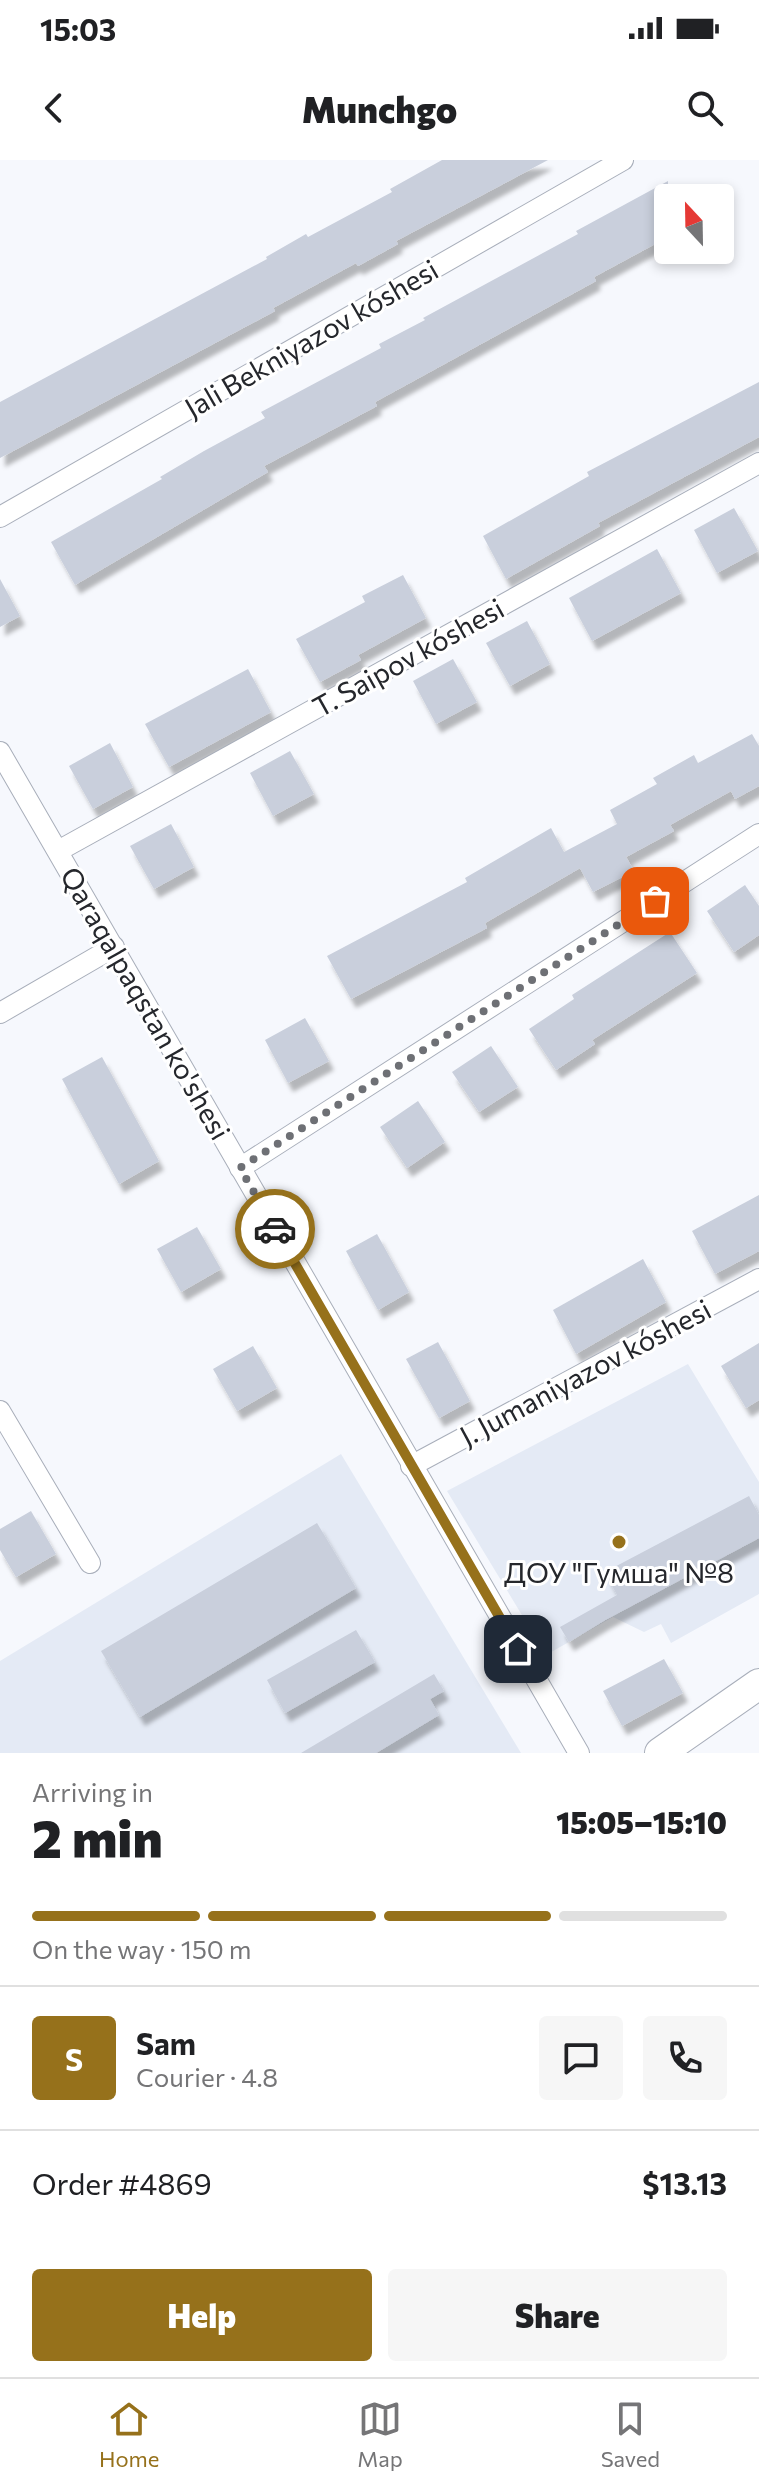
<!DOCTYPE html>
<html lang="en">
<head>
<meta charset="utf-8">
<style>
  :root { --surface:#fff; --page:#f6f6f6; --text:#202124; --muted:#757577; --line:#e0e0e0; --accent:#96711b }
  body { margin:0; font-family:Commissioner,sans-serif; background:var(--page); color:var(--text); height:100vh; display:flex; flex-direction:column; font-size:30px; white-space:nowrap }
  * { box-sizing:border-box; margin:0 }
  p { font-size:26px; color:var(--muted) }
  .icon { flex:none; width:44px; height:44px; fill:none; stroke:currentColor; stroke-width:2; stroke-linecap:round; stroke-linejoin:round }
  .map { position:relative; height:1593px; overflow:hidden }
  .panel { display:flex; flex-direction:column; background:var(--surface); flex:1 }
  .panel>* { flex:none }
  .needle { width:52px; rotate:338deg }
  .tools { position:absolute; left:654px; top:24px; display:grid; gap:16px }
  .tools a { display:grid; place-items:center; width:80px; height:80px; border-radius:8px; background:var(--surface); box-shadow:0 4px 12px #0003; font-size:40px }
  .pin { position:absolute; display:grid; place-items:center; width:68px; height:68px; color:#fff; margin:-34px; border-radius:16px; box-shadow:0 4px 12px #0006 }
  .courier { position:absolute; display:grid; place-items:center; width:80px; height:80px; margin:-40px; border:6px solid #96711b; border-radius:50%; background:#fff; color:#222; box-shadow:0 2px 10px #0007 }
  .overview em { font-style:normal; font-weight:800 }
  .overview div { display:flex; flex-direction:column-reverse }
  .overview { display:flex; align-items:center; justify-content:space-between; height:136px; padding:0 32px }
  h1 { font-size:52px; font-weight:800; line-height:60px }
  .bar { display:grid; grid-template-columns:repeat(4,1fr); gap:12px 8px; align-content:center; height:96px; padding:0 32px }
  .bar i { height:10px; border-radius:6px; background:var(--line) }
  .bar .active { background:var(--accent) }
  .bar p { grid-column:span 4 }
  .line { display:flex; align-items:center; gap:20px; padding:0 32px; border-top:2px solid var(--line) }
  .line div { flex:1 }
  .round { display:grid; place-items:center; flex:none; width:84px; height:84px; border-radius:8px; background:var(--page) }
  .button { display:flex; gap:16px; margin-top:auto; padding:16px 32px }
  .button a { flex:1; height:92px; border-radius:8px; background:var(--accent); color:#fff; font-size:32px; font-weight:800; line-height:92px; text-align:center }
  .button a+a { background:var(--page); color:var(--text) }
  .status { display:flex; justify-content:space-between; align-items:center; height:56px; padding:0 40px; background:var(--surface); direction:ltr }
  .status svg { height:22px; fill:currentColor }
  header { display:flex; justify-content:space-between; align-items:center; height:104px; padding:0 32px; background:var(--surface); font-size:36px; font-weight:800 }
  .menu { display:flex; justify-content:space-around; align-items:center; height:112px; border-top:2px solid var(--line); background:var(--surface); font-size:22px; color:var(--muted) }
  .menu a { display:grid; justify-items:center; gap:4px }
  .menu .active { color:var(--accent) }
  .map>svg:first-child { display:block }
  .built { fill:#e4eaf5 }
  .building { fill:#c9cfdc; filter:url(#shadow) }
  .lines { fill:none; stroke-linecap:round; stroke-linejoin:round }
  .street-casing { stroke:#a8aeba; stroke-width:22 }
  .secondary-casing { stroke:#a8aeba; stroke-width:32 }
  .street { stroke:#fff; stroke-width:20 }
  .secondary { stroke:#fff; stroke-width:30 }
  .done { stroke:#6e7075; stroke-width:8; stroke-dasharray:0 14.4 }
  .route { stroke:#96711b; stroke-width:10 }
  .poi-dot { fill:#96711b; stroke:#fff; stroke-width:3 }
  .labels { text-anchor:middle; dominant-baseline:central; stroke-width:6; stroke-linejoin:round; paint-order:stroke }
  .street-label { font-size:28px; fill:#25272c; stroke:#fff }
  .poi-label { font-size:28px; fill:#25272c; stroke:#fff }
</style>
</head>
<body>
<div class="status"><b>15:03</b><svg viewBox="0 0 49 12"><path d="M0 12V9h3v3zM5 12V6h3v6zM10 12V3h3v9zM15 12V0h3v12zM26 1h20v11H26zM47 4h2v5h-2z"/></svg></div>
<header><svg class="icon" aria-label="back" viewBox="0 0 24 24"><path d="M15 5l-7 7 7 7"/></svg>Munchgo<svg class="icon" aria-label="search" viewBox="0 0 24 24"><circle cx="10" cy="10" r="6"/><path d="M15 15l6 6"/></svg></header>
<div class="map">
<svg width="759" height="1593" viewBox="0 0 759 1593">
  <defs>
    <filter id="shadow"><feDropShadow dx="5" dy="9" stdDeviation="2" flood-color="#0004"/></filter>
  </defs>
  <rect width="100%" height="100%" fill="#f6f8fd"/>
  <g class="built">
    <polygon points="688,1204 759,1322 759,1434 671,1483 661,1464 644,1472 613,1457 546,1495 447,1331"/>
    <polygon points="341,1294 521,1593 0,1593 0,1501"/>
  </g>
  <g class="building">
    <polygon points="442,0 548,0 396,81 398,84 358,106 356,103 273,148 275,151 0,298 0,242 267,99 266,97 306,74 308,77 392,32 390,29"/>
    <polygon points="668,21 668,77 594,117 596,121 375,242 377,246 264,306 268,312 75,425 51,382 162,319 160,317 204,291 265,258 261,252 381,188 379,184 425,160 423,158 578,74 576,71"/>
    <polygon points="759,222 759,277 598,363 600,366 506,419 483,376 589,316 587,312"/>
    <polygon points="734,348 758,391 717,413 694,370"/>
    <polygon points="657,389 681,433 592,481 569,438"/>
    <polygon points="403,415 426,458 358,495 361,500 320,522 296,479 365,442 362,436"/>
    <polygon points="0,419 20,456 0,467"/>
    <polygon points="527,461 550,504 510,526 486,483"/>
    <polygon points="453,499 477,542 436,564 413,521"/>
    <polygon points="248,509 271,552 169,607 145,564"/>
    <polygon points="752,574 759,586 759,626 735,639 731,631 670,665 674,671 626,697 634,711 593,732 580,708 485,763 487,768 351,839 327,796 467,722 465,718 551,668 564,692 617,664 610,650 657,624 653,618 694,595 698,603"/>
    <polygon points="110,583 133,627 93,649 69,606"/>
    <polygon points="290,591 314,634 273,656 250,613"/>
    <polygon points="171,664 194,707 154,729 130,686"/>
    <polygon points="745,725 759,746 759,775 734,792 707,751"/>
    <polygon points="670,772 697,813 592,880 595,884 556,910 529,869 574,839 572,835"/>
    <polygon points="305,858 329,901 288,923 265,880"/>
    <polygon points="491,886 518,927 479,952 452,912"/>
    <polygon points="102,897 159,1001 119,1024 62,919"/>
    <polygon points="418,941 445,982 407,1008 380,967"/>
    <polygon points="759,1035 759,1091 715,1114 692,1071"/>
    <polygon points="197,1067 221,1109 181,1132 157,1089"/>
    <polygon points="377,1074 409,1132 378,1150 346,1091"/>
    <polygon points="643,1099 666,1142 576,1194 553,1150"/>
    <polygon points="438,1182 470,1241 439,1258 406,1199"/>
    <polygon points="759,1183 759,1240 746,1248 721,1206"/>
    <polygon points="253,1186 277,1228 237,1251 213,1209"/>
    <polygon points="749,1336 759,1355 759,1378 605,1460 569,1482 560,1467 617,1435 605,1412"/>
    <polygon points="31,1351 56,1394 16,1417 0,1390 0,1369"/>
    <polygon points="317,1363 356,1428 140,1557 101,1491"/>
    <polygon points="356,1470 375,1502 285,1553 267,1520"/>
    <polygon points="664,1499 683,1533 622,1566 603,1531"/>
    <polygon points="434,1514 444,1531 430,1539 439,1555 376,1593 301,1593"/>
  </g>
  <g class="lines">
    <g class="street-casing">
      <g id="street">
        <polyline points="0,357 623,0"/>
        <polyline points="0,592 579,1593"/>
        <polyline points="58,691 759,303"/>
        <polyline points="0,853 114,787"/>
        <polyline points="240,1008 759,674"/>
        <polyline points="0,1251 90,1403"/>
        <polyline points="411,1306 759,1119"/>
      </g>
    </g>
    <g class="secondary-casing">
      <polyline id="secondary" points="660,1593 759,1524"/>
    </g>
    <use href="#street" class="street"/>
    <use href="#secondary" class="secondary"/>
  </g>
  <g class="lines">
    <polyline class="done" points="275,1069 240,1008 655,741"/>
    <polyline class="route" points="275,1069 518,1489"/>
  </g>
  <circle class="poi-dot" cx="619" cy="1382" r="8"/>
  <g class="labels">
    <g class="street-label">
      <text transform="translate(311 178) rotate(-30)">Jali Bekniyazov kóshesi</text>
      <text transform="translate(408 497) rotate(-29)">T. Saipov kóshesi</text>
      <text transform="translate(146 843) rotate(60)">Qaraqalpaqstan ko'shesi</text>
      <text transform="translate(585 1212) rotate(-28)">J. Jumaniyazov kóshesi</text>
    </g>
    <g class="poi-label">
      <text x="619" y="1412">ДОУ "Гумша" №8</text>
    </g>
  </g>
</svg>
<div class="tools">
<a><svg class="needle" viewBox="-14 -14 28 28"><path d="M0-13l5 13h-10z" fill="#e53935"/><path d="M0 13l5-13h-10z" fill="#757577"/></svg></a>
</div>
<div class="pin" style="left:655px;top:741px;background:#ea580c"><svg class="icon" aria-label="bag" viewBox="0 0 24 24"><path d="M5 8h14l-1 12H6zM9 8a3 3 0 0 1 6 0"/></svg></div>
<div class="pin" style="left:518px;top:1489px;background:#1f2937"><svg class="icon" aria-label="home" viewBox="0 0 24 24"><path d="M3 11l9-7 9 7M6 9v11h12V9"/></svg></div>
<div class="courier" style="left:275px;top:1069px"><svg class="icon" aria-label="car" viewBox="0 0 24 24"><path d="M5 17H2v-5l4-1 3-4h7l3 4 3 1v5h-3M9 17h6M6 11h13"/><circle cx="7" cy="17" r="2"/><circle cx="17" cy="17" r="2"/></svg></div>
</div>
<section class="panel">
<div class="overview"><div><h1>2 min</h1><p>Arriving in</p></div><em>15:05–15:10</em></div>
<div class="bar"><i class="active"></i><i class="active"></i><i class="active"></i><i></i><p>On the way · 150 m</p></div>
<div class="line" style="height:144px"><b class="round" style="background:var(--accent);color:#fff">S</b><div><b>Sam</b><p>Courier · 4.8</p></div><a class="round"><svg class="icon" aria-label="chat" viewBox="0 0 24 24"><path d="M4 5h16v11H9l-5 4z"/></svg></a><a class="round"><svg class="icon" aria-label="phone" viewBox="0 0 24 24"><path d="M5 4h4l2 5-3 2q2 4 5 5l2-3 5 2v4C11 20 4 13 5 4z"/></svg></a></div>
<div class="line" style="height:104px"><div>Order #4869</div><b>$13.13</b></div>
<div class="button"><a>Help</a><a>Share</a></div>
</section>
<nav class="menu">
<a class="active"><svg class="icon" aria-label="home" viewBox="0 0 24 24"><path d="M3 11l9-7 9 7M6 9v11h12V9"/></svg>Home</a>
<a><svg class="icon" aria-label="map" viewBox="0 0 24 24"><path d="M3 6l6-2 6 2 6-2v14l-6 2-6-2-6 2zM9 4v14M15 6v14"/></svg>Map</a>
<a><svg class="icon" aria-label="saved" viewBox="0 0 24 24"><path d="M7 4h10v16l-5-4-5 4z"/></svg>Saved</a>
</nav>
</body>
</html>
